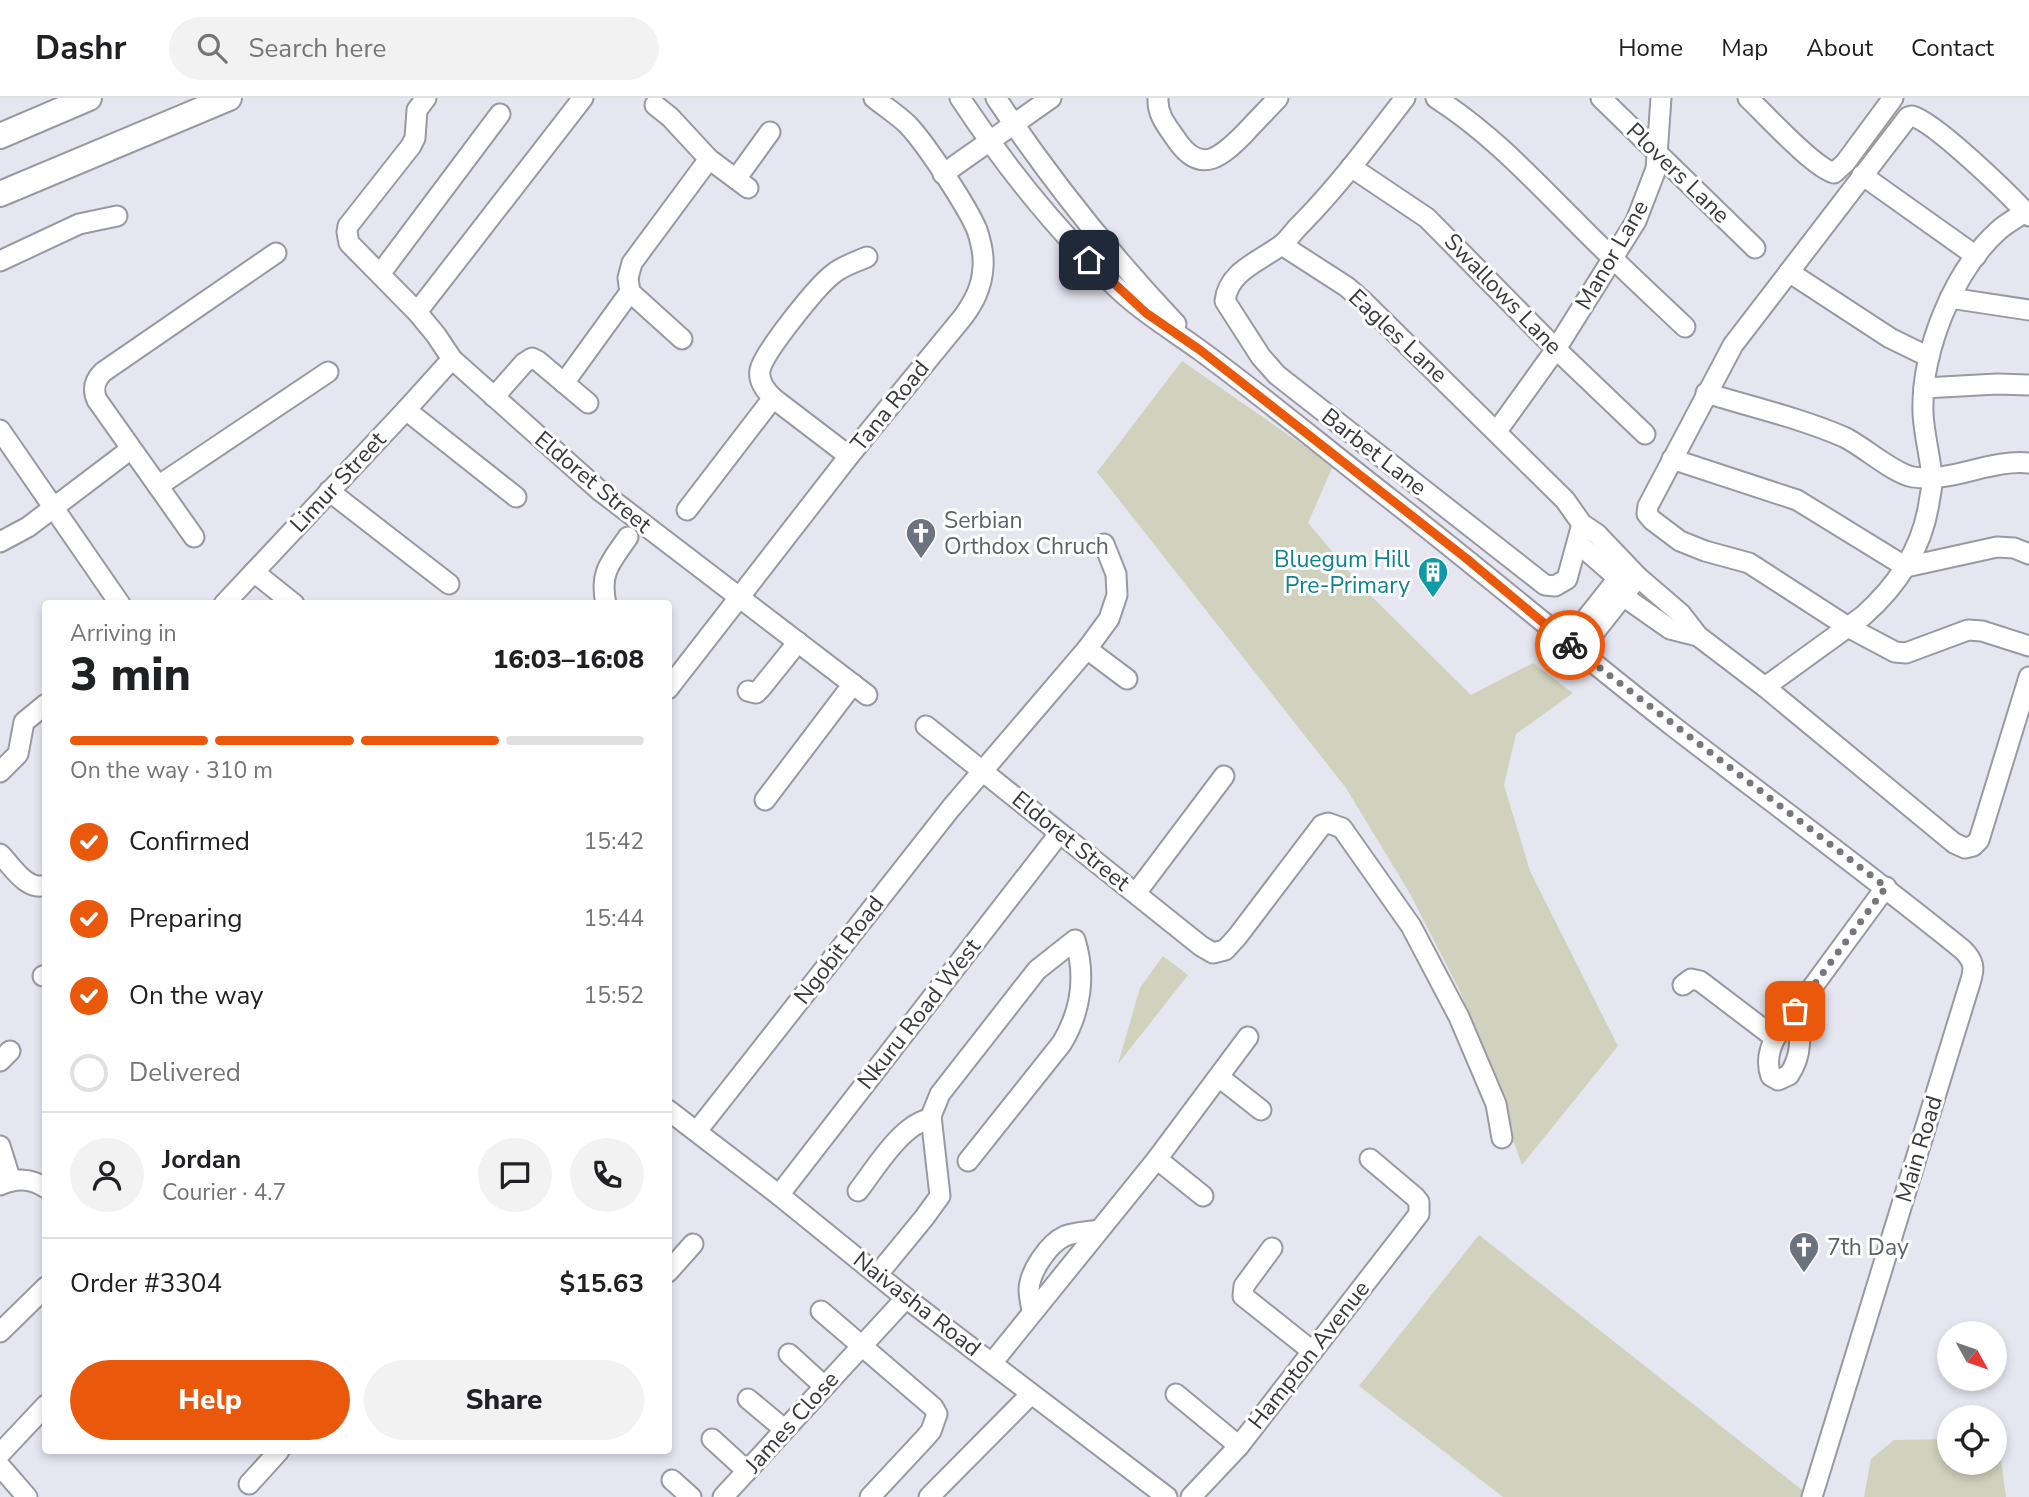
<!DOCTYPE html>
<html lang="en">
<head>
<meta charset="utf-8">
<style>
  :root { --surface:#fff; --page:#f2f2f2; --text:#202124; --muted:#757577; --line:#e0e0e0; --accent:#ea580c }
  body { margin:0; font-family:"Nunito Sans",sans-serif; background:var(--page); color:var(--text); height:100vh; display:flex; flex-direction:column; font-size:26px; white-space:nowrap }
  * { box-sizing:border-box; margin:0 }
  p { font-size:23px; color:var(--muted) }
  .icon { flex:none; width:38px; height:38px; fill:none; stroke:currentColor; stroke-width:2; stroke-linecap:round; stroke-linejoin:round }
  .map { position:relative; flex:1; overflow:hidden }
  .sheet { position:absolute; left:42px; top:502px; width:630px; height:854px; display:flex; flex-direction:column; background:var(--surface); border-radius:7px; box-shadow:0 4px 10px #0003 }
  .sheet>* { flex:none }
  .needle { width:46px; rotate:130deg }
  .tools { position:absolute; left:1937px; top:1223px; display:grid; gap:14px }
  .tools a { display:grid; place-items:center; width:70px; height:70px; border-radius:50%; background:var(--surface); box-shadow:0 4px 10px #0003; font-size:35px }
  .pin { position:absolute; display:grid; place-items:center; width:60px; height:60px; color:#fff; margin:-30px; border-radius:14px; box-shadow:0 4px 10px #0006 }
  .courier { position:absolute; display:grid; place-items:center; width:70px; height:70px; margin:-35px; border:5px solid #ea580c; border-radius:50%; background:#fff; color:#222; box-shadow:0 2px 9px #0007 }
  .overview em { font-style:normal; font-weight:800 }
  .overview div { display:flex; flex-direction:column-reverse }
  .overview { display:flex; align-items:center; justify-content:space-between; height:119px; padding:0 28px }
  h1 { font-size:46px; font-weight:800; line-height:52px }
  .bar { display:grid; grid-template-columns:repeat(4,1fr); gap:10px 7px; align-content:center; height:84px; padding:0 28px }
  .bar i { height:9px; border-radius:5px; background:var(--line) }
  .bar .active { background:var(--accent) }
  .bar p { grid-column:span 4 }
  .line { display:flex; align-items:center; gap:18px; padding:0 28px; border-top:2px solid var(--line) }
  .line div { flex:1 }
  .round { display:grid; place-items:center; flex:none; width:74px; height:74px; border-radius:37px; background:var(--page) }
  ol { padding:0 28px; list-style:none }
  li { display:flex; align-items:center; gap:21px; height:77px }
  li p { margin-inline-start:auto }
  li .icon { padding:7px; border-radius:50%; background:var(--accent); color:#fff; stroke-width:4 }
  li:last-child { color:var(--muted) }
  li i { width:38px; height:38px; border:4px solid var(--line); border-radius:50% }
  .button { display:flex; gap:14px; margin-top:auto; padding:14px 28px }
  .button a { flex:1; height:80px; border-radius:42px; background:var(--accent); color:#fff; font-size:28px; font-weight:800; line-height:80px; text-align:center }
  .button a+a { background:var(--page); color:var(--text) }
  header { display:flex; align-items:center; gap:42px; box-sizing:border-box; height:98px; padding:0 35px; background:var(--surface); border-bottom:2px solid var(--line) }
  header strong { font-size:33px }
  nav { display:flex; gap:38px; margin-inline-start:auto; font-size:24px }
  .search { width:490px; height:63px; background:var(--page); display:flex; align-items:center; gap:18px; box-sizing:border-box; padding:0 24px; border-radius:38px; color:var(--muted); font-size:26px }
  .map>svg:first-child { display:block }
  .green { fill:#d0d2bd }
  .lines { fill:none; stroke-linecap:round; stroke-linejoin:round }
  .minor-casing { stroke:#9999a3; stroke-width:23 }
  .major-casing { stroke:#9999a3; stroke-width:28 }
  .minor { stroke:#fff; stroke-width:19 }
  .major { stroke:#fff; stroke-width:24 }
  .done { stroke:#76767c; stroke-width:7; stroke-dasharray:0 12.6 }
  .route { stroke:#ea580c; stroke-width:9 }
  .labels { text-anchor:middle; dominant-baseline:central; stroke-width:6; stroke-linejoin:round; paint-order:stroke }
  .street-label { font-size:23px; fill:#39393d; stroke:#fff }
  .worship-label { font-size:23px; fill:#5b616d; stroke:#fff; text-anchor:start }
  .culture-label { font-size:23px; fill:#0d838f; stroke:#fff; text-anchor:end }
</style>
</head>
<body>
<header>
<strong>Dashr</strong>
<div class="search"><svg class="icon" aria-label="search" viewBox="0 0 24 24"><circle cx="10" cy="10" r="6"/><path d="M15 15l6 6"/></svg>Search here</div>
<nav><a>Home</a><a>Map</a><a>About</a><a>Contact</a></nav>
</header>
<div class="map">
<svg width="2029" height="1399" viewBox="0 0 2029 1399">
  <rect width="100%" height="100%" fill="#e6e6f1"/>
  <g class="green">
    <polygon points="1182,263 1333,368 1308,425 1365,492 1471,597 1533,565 1573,595 1516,636 1504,687 1530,773 1618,948 1522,1067 1461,895 1409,794 1346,690 1097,374"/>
    <polygon points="1163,858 1188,877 1118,966 1140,890"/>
    <polygon points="1479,1137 1807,1396 1806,1399 1503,1399 1359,1288"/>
    <polygon points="1949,1341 1950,1365 1995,1365 1995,1346 1999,1347 2006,1399 1864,1399 1871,1361 1894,1342"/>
  </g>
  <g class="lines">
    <g class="minor-casing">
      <g id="minor">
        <polyline points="426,0 417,12 415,40 411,48 348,128 347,134 349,145 417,214 436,237 452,261 599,392 867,597"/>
        <path d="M960,0C1005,68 1056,132 1116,189C1142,214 1172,232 1201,253C1265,300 1326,351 1389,400C1485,475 1578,554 1674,629C1770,703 1868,775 1963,852C1974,863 1975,870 1970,885L1812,1399"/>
        <path d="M996,0C1050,81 1109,155 1176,226"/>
        <path d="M1158,0C1157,18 1168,29 1178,44C1202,77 1222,58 1244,36C1255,24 1267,12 1278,0"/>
        <path d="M1405,0C1372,43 1340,86 1302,125C1294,132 1288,143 1280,148C1258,164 1228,174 1225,203L1261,259L1277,277L1545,487L1555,488L1567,481L1582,426"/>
        <path d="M1436,0C1489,34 1529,77 1573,121C1609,158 1647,193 1685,229"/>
        <polyline points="1601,0 1755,150"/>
        <path d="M1748,0C1766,17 1813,69 1834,75L1845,65L1893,0"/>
        <polyline points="655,7 670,19 709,61 748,90"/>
        <polyline points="1351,69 1427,120 1556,251 1645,336"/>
        <polyline points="943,76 1051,0"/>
        <polyline points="1862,77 1976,158"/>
        <polyline points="736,81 770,34"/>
        <path d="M2029,118C2010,97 1935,24 1912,18L1908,19L1733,247L1648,408L1647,416L1652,422L1680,443L1705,453L1749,465L1848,529L1895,554L1906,555L1968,532L1982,533L2029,548"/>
        <polyline points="1282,147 1347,189 1363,203 1565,402 1582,426 1597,436 1638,479 1681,516 1698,538 1765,589 1954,745 1965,750 1973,748 1979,742 2029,579"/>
        <path d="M276,155L103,274C95,282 92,291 97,302L158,388L328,274"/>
        <polyline points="0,163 79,126 117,118"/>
        <polyline points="1789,174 1890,240 1929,259"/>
        <polyline points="380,176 500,16"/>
        <polyline points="630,194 682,241"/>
        <polyline points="1950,200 2029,212"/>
        <polyline points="417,214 583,0"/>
        <polyline points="564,285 630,194 628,180 632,165 709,61"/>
        <polyline points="1924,290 1997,286 2029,287"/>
        <path d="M1706,295C1752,309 1800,320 1844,339C1863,348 1894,376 1913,379C1952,385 1990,361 2029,365"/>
        <polyline points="494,299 524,265 532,260 538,263 588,305"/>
        <polyline points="406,312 516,399"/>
        <polyline points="0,332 120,506"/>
        <polyline points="1497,333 1556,251 1636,123 1656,71 1661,0"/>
        <path d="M849,358L773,300C765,292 758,283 760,272C764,254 817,188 833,176C842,168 856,164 867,159"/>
        <polyline points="1672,361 1797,402 1906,469 1997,449 2014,450 2029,456"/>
        <polyline points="158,388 194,439"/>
        <polyline points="329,393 449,486"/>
        <polyline points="687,412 773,300"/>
        <polyline points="0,444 28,429 131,351"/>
        <polyline points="1579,446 1618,480"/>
        <polyline points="254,474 294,506"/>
        <polyline points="1623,498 1670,531 1698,538"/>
        <polyline points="224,506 406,312 452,261"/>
        <path d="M606,506C599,474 611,464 628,439"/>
        <polyline points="1567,545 1627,469"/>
        <polyline points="1087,551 1127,581"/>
        <polyline points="1576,552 1593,536 1638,479"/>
        <path d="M1765,589L1863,518C1898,487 1922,451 1929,405C1930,397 1933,387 1932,379C1930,357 1924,337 1923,315C1921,254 1953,173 1999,132C2007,125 2017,120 2025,114"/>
        <path d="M668,591L849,358L963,219C974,204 982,189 983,169C984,157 981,144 977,132C967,108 926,46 908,27C898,17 885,9 874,0"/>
        <polyline points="748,593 756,595 761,590 798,544"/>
        <polyline points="926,628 1201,848 1213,855 1225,852 1237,839 1322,727 1328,725 1342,730 1411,828 1459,919 1496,1006 1502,1040"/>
        <polyline points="0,674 18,656 24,624 46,606"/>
        <polyline points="765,702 853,586"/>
        <path d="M0,756C12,768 27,794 46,787"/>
        <polyline points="1136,795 1224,678"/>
        <polyline points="43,878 46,877"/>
        <polyline points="1683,887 1691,881 1700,883 1775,940"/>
        <path d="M1795,913C1801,937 1803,956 1789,977L1778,982L1771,978C1766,965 1769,952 1775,940L1886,789"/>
        <polyline points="0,963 10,953"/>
        <polyline points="1219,979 1261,1012"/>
        <polyline points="668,1012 779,1097 906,1200 1167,1399"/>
        <polyline points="697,1033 951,710 1087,551 1109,521 1117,497 1116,476 1104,446"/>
        <polyline points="0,1048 11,1083"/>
        <polyline points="1157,1061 1203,1098"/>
        <path d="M0,1087C17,1080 30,1080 46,1090"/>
        <path d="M858,1093C875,1071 903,1024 931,1021"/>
        <polyline points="779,1097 1059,736"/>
        <polyline points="1272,1150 1244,1188 1243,1198 1312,1253"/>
        <polyline points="668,1174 693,1146"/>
        <path d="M878,1176L924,1120L940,1098L931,1018L940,996L1037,872L1075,842C1086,877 1081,913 1062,945L968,1063"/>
        <polyline points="821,1213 933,1309 937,1316 931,1333 925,1340 870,1399"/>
        <path d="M1032,1213C1031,1206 1029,1199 1029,1191C1030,1173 1049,1145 1065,1138C1075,1134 1088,1134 1098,1132"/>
        <polyline points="0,1234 46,1189"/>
        <polyline points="789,1256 824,1288"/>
        <polyline points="992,1265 1157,1061 1248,939"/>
        <polyline points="1176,1296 1239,1348"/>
        <polyline points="748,1301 784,1331"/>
        <polyline points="712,1341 747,1373"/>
        <polyline points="0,1356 46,1307"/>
        <polyline points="0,1368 27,1399"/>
        <polyline points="672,1382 691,1399"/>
        <polyline points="249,1386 279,1353"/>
        <polyline points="723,1399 906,1200"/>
        <polyline points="929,1399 1031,1296"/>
        <polyline points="1191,1399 1239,1348 1419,1116 1419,1104 1415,1099 1370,1061"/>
      </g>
    </g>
    <g class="major-casing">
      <g id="major">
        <polyline points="0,38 89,0"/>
        <polyline points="0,96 229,0"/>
      </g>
    </g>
    <use href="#minor" class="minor"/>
    <use href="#major" class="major"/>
  </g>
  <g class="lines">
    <polyline class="done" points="1570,547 1886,789 1795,913"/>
    <polyline class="route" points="1089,162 1146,215 1200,252 1241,284 1467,461 1570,547"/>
  </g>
  <defs>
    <g id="church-pin" transform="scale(1.575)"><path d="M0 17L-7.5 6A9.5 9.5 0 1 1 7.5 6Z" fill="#6b7280" stroke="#fff"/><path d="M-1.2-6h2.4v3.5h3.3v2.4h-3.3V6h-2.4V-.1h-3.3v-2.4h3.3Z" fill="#fff"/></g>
    <g id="building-pin" transform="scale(1.575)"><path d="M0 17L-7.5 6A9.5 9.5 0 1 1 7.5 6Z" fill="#0f9aa8" stroke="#fff"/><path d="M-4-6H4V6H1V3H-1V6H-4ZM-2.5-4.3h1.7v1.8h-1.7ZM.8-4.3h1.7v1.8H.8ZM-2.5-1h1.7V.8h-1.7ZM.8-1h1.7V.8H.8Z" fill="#fff"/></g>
  </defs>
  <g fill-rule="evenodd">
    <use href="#church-pin" x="921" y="435"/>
    <use href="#building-pin" x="1433" y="474"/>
    <use href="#church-pin" x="1804" y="1149"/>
  </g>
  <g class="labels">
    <g class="street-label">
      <text transform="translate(1678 75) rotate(44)">Plovers Lane</text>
      <text transform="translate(1612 157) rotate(-60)">Manor Lane</text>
      <text transform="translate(1503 196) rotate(46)">Swallows Lane</text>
      <text transform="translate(1398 238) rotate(43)">Eagles Lane</text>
      <text transform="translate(890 308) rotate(-51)">Tana Road</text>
      <text transform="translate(1374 354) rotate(38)">Barbet Lane</text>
      <text transform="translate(338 384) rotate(-47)">Limur Street</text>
      <text transform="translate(593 384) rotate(40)">Eldoret Street</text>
      <text transform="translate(1071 743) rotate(39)">Eldoret Street</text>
      <text transform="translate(839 852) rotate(-52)">Ngobit Road</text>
      <text transform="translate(919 916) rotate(-52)">Nkuru Road West</text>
      <text transform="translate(1919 1051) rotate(-73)">Main Road</text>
      <text transform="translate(917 1206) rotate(38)">Naivasha Road</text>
      <text transform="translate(1309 1257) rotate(-52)">Hampton Avenue</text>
      <text transform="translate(792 1324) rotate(-48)">James Close</text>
    </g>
    <g class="worship-label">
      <text x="944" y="422">Serbian<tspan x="944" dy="26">Orthdox Chruch</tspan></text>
      <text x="1827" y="1149">7th Day</text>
    </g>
    <g class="culture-label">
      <text x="1410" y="461">Bluegum Hill<tspan x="1410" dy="26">Pre-Primary</tspan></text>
    </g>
  </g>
</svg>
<div class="tools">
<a><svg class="needle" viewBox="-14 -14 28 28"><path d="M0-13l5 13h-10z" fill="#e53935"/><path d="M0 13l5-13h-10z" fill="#757577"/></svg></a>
<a><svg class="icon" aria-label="locate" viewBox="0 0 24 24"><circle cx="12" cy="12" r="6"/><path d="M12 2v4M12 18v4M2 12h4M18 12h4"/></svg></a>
</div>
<div class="pin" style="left:1795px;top:913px;background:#ea580c"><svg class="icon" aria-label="bag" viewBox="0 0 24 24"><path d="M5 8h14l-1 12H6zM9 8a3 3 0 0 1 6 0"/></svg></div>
<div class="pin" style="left:1089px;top:162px;background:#1f2937"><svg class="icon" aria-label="home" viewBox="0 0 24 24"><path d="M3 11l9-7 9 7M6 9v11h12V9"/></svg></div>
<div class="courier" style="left:1570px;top:547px"><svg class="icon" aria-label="bike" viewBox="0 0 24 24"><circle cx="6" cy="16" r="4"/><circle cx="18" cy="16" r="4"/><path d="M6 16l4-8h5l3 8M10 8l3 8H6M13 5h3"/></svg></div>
<section class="sheet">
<div class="overview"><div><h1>3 min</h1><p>Arriving in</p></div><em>16:03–16:08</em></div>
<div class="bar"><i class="active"></i><i class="active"></i><i class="active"></i><i></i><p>On the way · 310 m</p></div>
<ol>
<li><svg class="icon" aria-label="check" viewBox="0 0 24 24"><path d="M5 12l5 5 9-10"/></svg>Confirmed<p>15:42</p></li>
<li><svg class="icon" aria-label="check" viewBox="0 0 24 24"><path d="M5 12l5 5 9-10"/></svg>Preparing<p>15:44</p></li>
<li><svg class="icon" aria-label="check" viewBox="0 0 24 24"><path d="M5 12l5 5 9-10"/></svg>On the way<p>15:52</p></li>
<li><i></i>Delivered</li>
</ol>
<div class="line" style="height:126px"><a class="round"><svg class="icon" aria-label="person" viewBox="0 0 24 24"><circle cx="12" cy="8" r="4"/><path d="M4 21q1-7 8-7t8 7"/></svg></a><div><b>Jordan</b><p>Courier · 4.7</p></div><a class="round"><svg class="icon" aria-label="chat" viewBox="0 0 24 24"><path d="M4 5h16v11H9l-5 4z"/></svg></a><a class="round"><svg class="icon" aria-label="phone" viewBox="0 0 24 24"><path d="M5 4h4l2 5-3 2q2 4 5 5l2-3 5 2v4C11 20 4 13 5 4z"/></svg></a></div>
<div class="line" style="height:91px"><div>Order #3304</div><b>$15.63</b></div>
<div class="button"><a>Help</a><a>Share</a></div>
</section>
</div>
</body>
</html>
